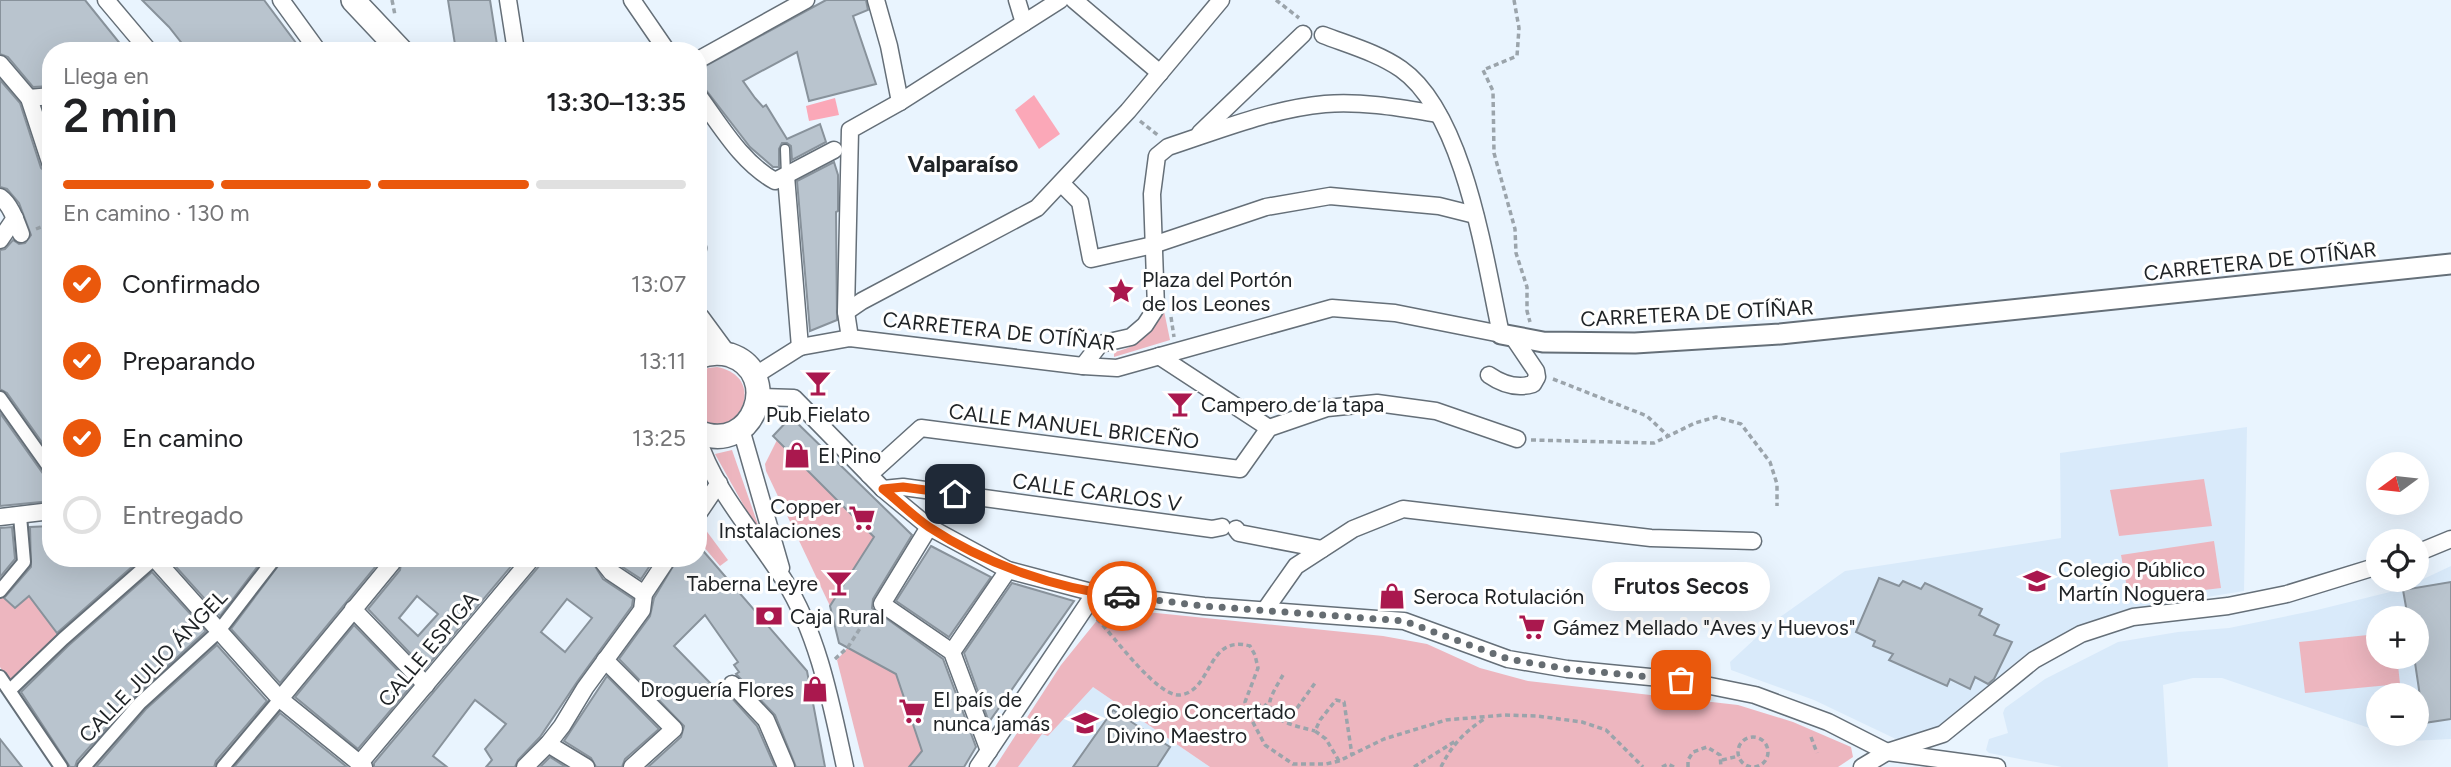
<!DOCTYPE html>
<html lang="es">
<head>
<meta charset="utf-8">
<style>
  :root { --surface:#fff; --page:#f2f2f2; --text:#202124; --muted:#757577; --line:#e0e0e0; --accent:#ea580c }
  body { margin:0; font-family:Figtree,sans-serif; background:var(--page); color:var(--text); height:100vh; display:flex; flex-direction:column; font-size:26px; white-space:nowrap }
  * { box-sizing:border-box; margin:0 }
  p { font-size:23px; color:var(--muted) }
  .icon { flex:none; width:38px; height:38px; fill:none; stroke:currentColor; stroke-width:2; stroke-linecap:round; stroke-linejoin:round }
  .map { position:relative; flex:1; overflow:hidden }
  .side { position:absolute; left:42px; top:42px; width:665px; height:525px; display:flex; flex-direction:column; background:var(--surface); border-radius:28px; box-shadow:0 7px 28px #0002 }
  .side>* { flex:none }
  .needle { width:46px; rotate:255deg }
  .fabs { position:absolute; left:2366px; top:452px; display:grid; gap:14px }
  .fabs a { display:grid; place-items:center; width:63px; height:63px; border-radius:50%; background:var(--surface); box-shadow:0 7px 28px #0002; font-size:35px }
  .pin { position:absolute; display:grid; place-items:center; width:60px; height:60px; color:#fff; margin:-30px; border-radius:14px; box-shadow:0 4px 10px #0006 }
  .courier { position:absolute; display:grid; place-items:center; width:70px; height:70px; margin:-35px; border:5px solid #ea580c; border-radius:50%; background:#fff; color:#222; box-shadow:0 2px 9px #0007 }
  .bubble { position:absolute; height:49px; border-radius:24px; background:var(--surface); box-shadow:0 7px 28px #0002; font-size:23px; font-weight:600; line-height:49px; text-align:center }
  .headline em { font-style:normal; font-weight:600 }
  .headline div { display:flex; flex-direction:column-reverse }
  .headline { display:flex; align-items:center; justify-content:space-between; height:119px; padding:0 21px }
  h1 { font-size:46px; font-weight:600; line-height:52px }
  .bar { display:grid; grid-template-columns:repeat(4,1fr); gap:10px 7px; align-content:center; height:84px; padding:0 21px }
  .bar i { height:9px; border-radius:5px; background:var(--line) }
  .bar .on { background:var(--accent) }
  .bar p { grid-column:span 4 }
  ol { padding:0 21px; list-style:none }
  li { display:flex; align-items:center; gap:21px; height:77px }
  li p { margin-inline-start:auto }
  li .icon { padding:7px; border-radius:50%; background:var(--accent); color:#fff; stroke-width:4 }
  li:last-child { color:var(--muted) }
  li i { width:38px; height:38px; border:4px solid var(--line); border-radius:50% }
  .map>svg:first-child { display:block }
  .built { fill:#d9eafa; fill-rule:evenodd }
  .green { fill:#edb6bf }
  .water { fill:#fba8b8 }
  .building { fill:#b9c4ce; stroke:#88929b; stroke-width:2; fill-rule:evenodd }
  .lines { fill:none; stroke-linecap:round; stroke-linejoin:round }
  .service-casing { stroke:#656f78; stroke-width:11 }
  .pedestrian-casing { stroke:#656f78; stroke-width:16 }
  .minor-casing { stroke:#656f78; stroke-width:19 }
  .tertiary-casing { stroke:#656f78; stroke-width:23 }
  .secondary-casing { stroke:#656f78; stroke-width:26 }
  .path { stroke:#9ba4ab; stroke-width:3.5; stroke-dasharray:5 3.5; stroke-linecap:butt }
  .service { stroke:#fff; stroke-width:8 }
  .pedestrian { stroke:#fff; stroke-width:12 }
  .minor { stroke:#fff; stroke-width:16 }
  .tertiary { stroke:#fff; stroke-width:19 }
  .secondary { stroke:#fff; stroke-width:23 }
  .done { stroke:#666d72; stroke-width:7; stroke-dasharray:0 12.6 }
  .route { stroke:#ea580c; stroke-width:9 }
  .labels { text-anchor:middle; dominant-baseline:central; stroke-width:6; stroke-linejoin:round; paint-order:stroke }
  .street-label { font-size:21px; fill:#202427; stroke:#fff }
  .poi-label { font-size:21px; fill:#202427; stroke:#fff; text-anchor:start }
  .neighbourhood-label { font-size:23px; font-weight:bold; fill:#202427; stroke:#fff }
</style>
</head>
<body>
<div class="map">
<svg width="2451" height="767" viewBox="0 0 2451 767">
  <rect width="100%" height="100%" fill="#e9f4fe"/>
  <g class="built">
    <polygon points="2247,427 2244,591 2120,611 2054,638 2012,666 1991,689 1942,728 1900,741 1814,700 1731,670 1730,662 1773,622 1845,571 2061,538 2060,453"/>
    <path d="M2451,566V739L2411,741L2386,733H2417V695H2378V731L2222,678H2193L2163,685L2168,767H2062L1989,753L1986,750L1989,739L2008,733L2003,713L2005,708L2045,679L2118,642L2178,632L2229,628L2317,610L2402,589ZM2378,618H2417V656H2378Z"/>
    <polygon points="1061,665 1210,767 995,767"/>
  </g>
  <g class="green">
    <polygon points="51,100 51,133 44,135 33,102"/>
    <path d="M1163,306L1170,340L1114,357V352C1141,347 1153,330 1163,306Z"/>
    <path d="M717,367C770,377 737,446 698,417V374L708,368Z"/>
    <polygon points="777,440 875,537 830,606 766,471 765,464"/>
    <polygon points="732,450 764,542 715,454"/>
    <polygon points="2204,479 2212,526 2119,536 2110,490"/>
    <polygon points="705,529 728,560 720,566 698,540 698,534"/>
    <polygon points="2214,541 2221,588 2129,599 2121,555"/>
    <polygon points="2,596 15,607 29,596 60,637 11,685 0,667 0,599"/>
    <polygon points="1107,608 1383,636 1427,644 1480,668 1528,681 1738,705 1793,722 1851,747 1853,757 1838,767 1210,767 1093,687 1048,736 1042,734 1018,767 995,767 1061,665"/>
    <polygon points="2378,634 2378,656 2397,656 2400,684 2305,693 2299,642"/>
    <polygon points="848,647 896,674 922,751 909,767 864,767 837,660"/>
  </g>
  <g class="water">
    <polygon points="1034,95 1060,134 1039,149 1015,110"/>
    <polygon points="835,98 839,115 809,121 806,106"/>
  </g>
  <g class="building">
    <polygon points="0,0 85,0 126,51 51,51 51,86 33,87 8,57 0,54"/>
    <polygon points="142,0 264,0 302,51 188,51 169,27"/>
    <polygon points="448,0 490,0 498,51 456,51"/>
    <polygon points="826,0 866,0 868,10 853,16 876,84 809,101 797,52 743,81 755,98 763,107 766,105 787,139 820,124 826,142 792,160 791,146 787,143 782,143 779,149 779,167 773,167 750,147 702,85 698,81 698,70"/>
    <polygon points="0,80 20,103 41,168 49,175 51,182 51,455 7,393 0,389 0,250 5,249 13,240 19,244 25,243 31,235 19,203 7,189 0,187"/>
    <polygon points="834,162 838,175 838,211 836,212 837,320 810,331 797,181"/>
    <polygon points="0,413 44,475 51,479 51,501 0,506"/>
    <polygon points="791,417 912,535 873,599 872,608 943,659 976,747 964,767 909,767 922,751 896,674 839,643 830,606 874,537 773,436"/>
    <polygon points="51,526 51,558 142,558 57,633 29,596 15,608 4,598 31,567 30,527"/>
    <polygon points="12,527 15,559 0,577 0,528"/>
    <polygon points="698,545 807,671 825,767 796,767 775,715 736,674 739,672 734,665 738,662 705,615 674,646 718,691 722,687 757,726 775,767 648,767 681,737 684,726 619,659 650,616 654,598 678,558 698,558"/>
    <polygon points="931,546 991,577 949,637 896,601"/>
    <polygon points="168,558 264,558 220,616"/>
    <polygon points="284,558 381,558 381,560 280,683 231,629"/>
    <path d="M402,558H518L425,669L368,609L400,570ZM417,596L438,614L418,636L399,618Z"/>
    <path d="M542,558H590L603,579L633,599L632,606L577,682L540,737L518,760L515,767H486L492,760L485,749L506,724L475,700L433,756L447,767H374V763L540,565ZM567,599L592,618L565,652L541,632Z"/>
    <polygon points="614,558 655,558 641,579 618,564"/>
    <polygon points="152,572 206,631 134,697 77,761 75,767 70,767 21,692 69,645"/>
    <polygon points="1879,578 1899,586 1903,581 1921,589 1925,583 1982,609 1979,615 1999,625 1994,635 2012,642 1994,679 1988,684 1975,677 1970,689 1950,679 1947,686 1889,660 1893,654 1873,646 1875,641 1856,632"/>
    <polygon points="2451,582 2451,719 2424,723 2414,656 2417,656 2417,618 2408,618 2403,590"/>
    <polygon points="1012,583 1074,601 989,722 964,653"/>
    <polygon points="354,625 412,685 358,749 295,697"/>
    <polygon points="217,645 267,701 216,761 214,767 96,767 146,709"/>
    <polygon points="607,676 659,729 625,759 622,767 596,767 591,758 564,741"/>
    <polygon points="1113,710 1170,747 1157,767 1073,767"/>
    <polygon points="280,713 347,767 234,767"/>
    <polygon points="0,739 22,767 0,767"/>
    <polygon points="550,757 566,767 540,767"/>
  </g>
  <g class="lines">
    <g class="service-casing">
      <polyline id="service" points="785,149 786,176"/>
    </g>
    <g class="pedestrian-casing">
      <g id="pedestrian">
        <polyline points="0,398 51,470"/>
        <polyline points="0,591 24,562 20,516"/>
        <polyline points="0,677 61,767"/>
        <polyline points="10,690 63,639 154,559"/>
        <polyline points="84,767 140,703 218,632 275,558"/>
        <polyline points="223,767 280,699"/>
      </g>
    </g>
    <g class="minor-casing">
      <g id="minor">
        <polyline points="106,0 149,51"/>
        <polyline points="281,0 318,51"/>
        <polyline points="508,0 516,51"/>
        <polyline points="632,0 667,51"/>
        <polyline points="876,0 889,46 900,102"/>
        <polyline points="1017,0 1024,23"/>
        <polyline points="1074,0 1160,73"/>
        <polyline points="698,60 806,0"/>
        <polyline points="0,64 29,98 51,165"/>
        <path d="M698,95C721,126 741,162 775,181L834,150"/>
        <polyline points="29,98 51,96"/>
        <polyline points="1200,133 1303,34"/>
        <polyline points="786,176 800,347"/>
        <polyline points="1062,184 1080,202 1091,259 1153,245 1266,207 1330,196 1439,206 1475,215"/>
        <path d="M0,197C11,205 16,221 21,234"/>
        <polyline points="0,240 15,218"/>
        <polyline points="698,247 698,249"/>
        <polyline points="846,312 862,301 1037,208 1128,111 1221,0"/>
        <polyline points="850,338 846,312 850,130 900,102 1060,0"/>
        <polyline points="1159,356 1269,428"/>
        <path d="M1083,366L1100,344L1131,337L1145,325L1156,308L1152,194L1157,156L1168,147C1220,130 1271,109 1325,104C1363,101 1401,108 1438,114"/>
        <path d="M1489,375C1502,384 1517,389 1533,384L1537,377L1536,371L1513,337"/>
        <path d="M754,376L800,347L850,338L1083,366L1117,368L1332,308L1395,313L1501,334C1485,261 1465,114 1401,69C1378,53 1349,45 1323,35"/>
        <polyline points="758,397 794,398 883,489 929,527 1008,570 1095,593 1204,606 1404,621 1508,659 1567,669 1681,680 1755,695 1828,722 1887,752 1997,767"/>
        <polyline points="741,429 781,568"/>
        <path d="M698,438C713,489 756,535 784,580C819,636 831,703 845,767"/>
        <polyline points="869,475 921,428 1240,469 1269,428 1327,408 1377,403 1436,411 1517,439"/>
        <polyline points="883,489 903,487 1212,529 1222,527"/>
        <polyline points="698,514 719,483"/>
        <polyline points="0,517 51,511"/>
        <polyline points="929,527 882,604 952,652 989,751"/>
        <polyline points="1236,529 1239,533 1322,549"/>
        <polyline points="2417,553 2451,539"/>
        <polyline points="154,558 280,699 364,767"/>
        <polyline points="600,558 611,572 644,594"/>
        <polyline points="353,609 426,685"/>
        <polyline points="1265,610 1296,566 1353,529 1403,509 1651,538 1753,541"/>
        <polyline points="952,652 1008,570"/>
        <polyline points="605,660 674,729 632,767"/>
        <polyline points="732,684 766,720 786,767"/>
        <polyline points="280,699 392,563 391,558"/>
        <polyline points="548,744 586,767"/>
        <polyline points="360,763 532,558"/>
        <polyline points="525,767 548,744 562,726 585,688 642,610 644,594 668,558"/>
        <polyline points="978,767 1095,593"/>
        <polyline points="1862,767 1887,752 1943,734 2034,660 2081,634 2133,617 2228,606 2287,594 2378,566"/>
      </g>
    </g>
    <g class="tertiary-casing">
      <polyline id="tertiary" points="1501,334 1543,342 1635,343 1780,334 2451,264"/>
    </g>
    <g class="secondary-casing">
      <g id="secondary">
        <polyline points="353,0 401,51"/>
        <polyline points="698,319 723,353"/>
        <path d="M698,357C708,353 719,352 730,355C783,373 754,456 698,432"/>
      </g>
    </g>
    <g class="path">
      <polyline points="392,0 395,15"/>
      <polyline points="1276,0 1299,18"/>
      <polyline points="1514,0 1519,28 1517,56 1483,70 1493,91 1494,153 1515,229 1516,253 1527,287 1527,311 1530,322"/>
      <polyline points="1140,121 1159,136"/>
      <polyline points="36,229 51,223"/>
      <polyline points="1171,317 1174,337"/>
      <polyline points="1553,379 1647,416 1668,436"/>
      <polyline points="1531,440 1654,443 1695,423 1716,417 1741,424 1770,462 1777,484 1777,506"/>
      <path d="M1097,619C1114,636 1157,697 1180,695C1213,691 1206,634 1250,646L1255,655L1258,668L1245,702L1249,715L1265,745L1293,764H1326L1339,761L1384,739L1446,720L1504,715L1537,716L1582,722L1606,730L1643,767"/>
      <polyline points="835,659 848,647 870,613"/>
      <path d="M1283,675C1279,682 1272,693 1270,701C1266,722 1301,727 1315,731"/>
      <polyline points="1248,709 1264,704 1270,709"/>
      <polyline points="1287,722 1315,683"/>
      <polyline points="1811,737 1817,753"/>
      <circle cx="1753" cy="752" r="15"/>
      <polyline points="1722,760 1739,756"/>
      <polyline points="1339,761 1326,739 1315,731 1320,720 1336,700 1344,702 1352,755"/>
      <polyline points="1414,767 1457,740"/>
      <path d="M1441,767C1451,746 1466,730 1486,718"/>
      <polyline points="1662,767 1668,764 1674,767"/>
      <polyline points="1688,767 1688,760 1693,752 1707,747 1720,755 1721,767"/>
    </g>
    <use href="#service" class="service"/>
    <use href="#pedestrian" class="pedestrian"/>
    <use href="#minor" class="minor"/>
    <use href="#tertiary" class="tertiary"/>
    <use href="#secondary" class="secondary"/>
  </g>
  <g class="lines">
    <polyline class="done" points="1122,596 1204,606 1404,621 1508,659 1567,669 1681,680"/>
    <path class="route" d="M955,494L903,487L883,489C898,501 913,516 929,527C985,564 1057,589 1122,596"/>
  </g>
  <defs>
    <g id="sight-bare" transform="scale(2.1)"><path d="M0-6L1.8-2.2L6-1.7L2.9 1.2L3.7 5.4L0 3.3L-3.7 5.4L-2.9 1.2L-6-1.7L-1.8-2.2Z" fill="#aa184e" stroke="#fff" stroke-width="2.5" paint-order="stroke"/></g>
    <g id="bar-bare" transform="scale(2.1)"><path d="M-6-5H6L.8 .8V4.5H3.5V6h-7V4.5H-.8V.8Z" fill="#aa184e" stroke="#fff" stroke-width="2.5" paint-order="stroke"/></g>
    <g id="shop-bare" transform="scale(2.1)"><path d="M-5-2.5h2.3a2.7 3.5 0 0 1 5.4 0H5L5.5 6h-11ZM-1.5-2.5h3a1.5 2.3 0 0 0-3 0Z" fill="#aa184e" stroke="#fff" stroke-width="2.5" paint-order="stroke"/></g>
    <g id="supermarket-bare" transform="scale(2.1)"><path d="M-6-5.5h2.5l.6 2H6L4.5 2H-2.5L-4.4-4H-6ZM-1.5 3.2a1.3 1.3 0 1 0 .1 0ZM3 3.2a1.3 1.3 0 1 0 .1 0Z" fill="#aa184e" stroke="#fff" stroke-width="2.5" paint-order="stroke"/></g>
    <g id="school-bare" transform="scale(2.1)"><path d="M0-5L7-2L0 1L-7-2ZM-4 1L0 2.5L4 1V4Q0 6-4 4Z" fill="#aa184e" stroke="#fff" stroke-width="2.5" paint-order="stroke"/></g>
    <g id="bank-bare" transform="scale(2.1)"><path d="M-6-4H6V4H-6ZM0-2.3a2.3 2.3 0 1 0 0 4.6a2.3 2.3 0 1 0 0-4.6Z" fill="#aa184e" stroke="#fff" stroke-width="2.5" paint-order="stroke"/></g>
  </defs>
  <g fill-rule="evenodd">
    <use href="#sight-bare" x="1121" y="291"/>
    <use href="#bar-bare" x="818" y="383"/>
    <use href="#bar-bare" x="1180" y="404"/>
    <use href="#shop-bare" x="797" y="455"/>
    <use href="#supermarket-bare" x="862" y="518"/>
    <use href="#school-bare" x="2037" y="581"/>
    <use href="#bar-bare" x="839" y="583"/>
    <use href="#shop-bare" x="1392" y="596"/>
    <use href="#bank-bare" x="769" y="616"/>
    <use href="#supermarket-bare" x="1532" y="627"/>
    <use href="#shop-bare" x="815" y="689"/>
    <use href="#supermarket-bare" x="912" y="711"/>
    <use href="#school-bare" x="1085" y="723"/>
  </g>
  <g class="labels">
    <g class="street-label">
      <text transform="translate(2260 261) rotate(-6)">CARRETERA DE OTÍÑAR</text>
      <text transform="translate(1697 313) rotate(-3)">CARRETERA DE OTÍÑAR</text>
      <text transform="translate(999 331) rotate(6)">CARRETERA DE OTÍÑAR</text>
      <text transform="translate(1074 426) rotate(7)">CALLE MANUEL BRICEÑO</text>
      <text transform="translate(1097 492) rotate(8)">CALLE CARLOS V</text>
      <text transform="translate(428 649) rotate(-50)">CALLE ESPIGA</text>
      <text transform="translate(153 666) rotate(-46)">CALLE JULIO ÁNGEL</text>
    </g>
    <g class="poi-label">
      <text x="1142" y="279">Plaza del Portón<tspan x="1142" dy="24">de los Leones</tspan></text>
      <text x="1201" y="404">Campero de la tapa</text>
      <text x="818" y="414" text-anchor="middle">Pub Fielato</text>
      <text x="818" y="455">El Pino</text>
      <text x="841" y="506" text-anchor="end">Copper<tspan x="841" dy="24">Instalaciones</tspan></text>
      <text x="2058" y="569">Colegio Público<tspan x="2058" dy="24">Martín Noguera</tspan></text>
      <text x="818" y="583" text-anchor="end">Taberna Leyre</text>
      <text x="1413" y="596">Seroca Rotulación</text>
      <text x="790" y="616">Caja Rural</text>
      <text x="1553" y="627">Gámez Mellado "Aves y Huevos"</text>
      <text x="794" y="689" text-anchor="end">Droguería Flores</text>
      <text x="933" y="699">El país de<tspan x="933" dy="24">nunca jamás</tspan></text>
      <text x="1106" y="711">Colegio Concertado<tspan x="1106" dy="24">Divino Maestro</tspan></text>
    </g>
    <g class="neighbourhood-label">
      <text x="963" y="164">Valparaíso</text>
    </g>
  </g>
</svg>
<div class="fabs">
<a><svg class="needle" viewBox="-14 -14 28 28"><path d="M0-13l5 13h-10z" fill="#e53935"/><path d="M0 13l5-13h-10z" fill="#757577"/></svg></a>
<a><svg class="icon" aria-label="locate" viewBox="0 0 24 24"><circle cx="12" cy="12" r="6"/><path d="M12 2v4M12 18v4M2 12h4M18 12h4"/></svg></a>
<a>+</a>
<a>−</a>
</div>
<div class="pin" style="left:1681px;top:680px;background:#ea580c"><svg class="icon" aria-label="bag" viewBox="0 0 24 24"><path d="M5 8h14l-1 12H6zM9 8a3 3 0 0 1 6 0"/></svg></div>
<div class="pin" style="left:955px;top:494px;background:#1f2937"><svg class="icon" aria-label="home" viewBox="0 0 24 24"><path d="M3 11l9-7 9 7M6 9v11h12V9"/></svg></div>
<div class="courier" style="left:1122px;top:596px"><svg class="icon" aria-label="car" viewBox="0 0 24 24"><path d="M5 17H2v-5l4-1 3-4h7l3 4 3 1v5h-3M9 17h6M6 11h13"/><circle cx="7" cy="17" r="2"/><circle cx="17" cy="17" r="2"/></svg></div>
<div class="bubble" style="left:1592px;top:562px;width:178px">Frutos Secos</div>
<section class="side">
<div class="headline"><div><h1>2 min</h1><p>Llega en</p></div><em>13:30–13:35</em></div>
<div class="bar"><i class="on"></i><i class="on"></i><i class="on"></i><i></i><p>En camino · 130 m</p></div>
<ol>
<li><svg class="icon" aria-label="check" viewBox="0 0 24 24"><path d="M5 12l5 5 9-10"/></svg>Confirmado<p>13:07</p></li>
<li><svg class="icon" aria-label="check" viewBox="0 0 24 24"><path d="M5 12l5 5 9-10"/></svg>Preparando<p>13:11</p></li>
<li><svg class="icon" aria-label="check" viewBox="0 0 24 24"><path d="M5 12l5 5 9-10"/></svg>En camino<p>13:25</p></li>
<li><i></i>Entregado</li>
</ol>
</section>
</div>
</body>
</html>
